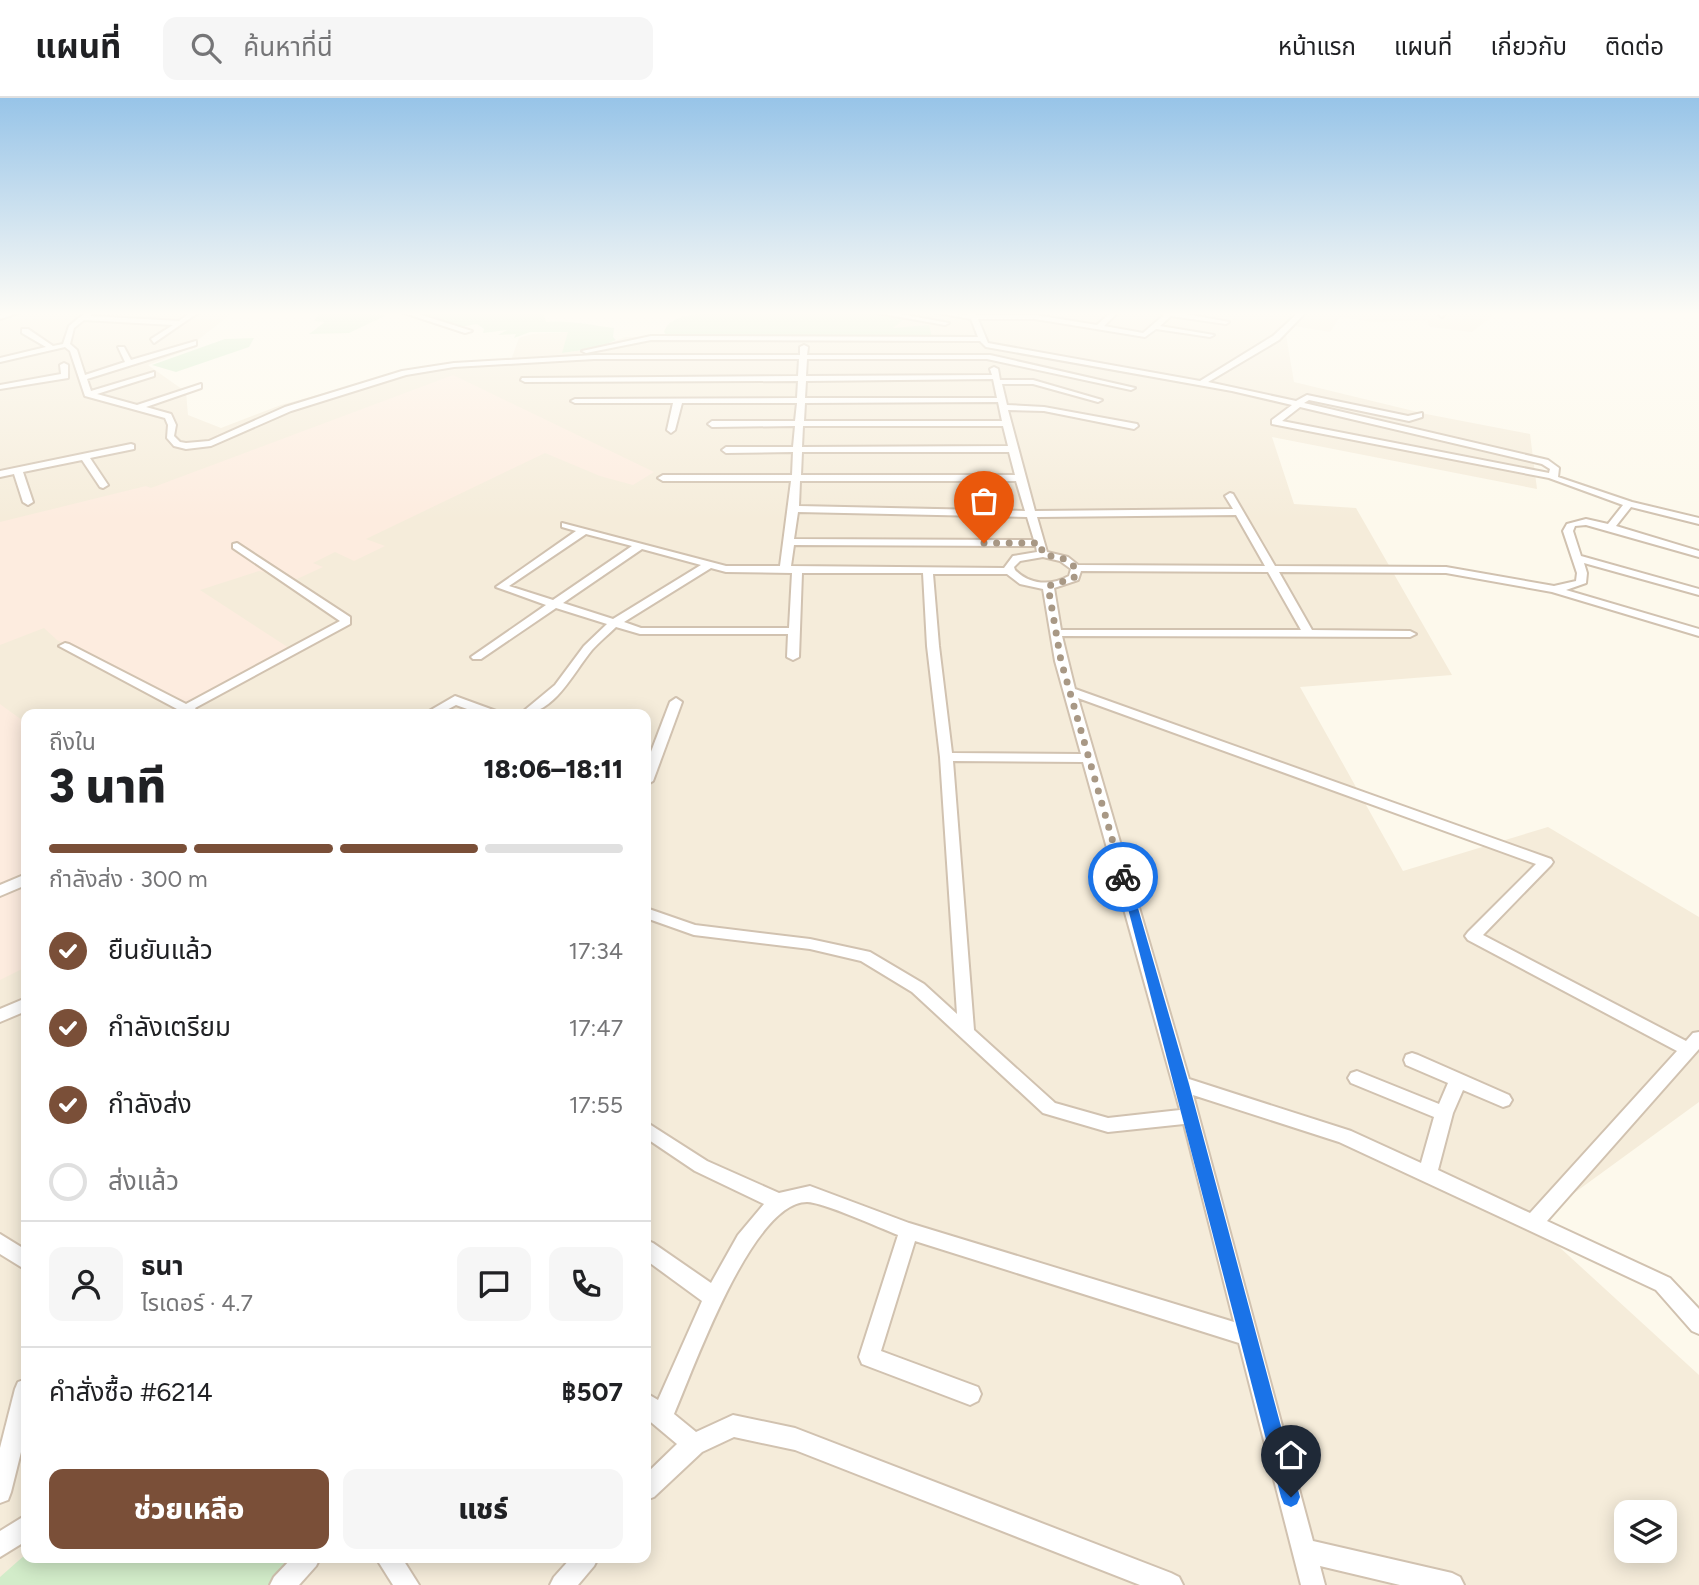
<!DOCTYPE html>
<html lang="th">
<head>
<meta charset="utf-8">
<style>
  :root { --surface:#fff; --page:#f6f6f6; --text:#202124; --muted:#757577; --line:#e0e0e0; --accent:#7a4f38 }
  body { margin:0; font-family:Figtree,"Noto Sans Thai",sans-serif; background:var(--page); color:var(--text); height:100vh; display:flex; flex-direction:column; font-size:26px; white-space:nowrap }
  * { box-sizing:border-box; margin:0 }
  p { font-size:23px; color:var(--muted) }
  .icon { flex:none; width:38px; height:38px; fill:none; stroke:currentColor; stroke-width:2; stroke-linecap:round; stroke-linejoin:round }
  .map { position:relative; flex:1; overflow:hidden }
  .side { position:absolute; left:21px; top:611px; width:630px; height:854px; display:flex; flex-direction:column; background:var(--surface); border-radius:14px; box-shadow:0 4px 18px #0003 }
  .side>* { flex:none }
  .tools { position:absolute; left:1614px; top:1402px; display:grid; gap:14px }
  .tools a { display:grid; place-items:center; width:63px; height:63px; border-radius:14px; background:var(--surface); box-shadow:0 4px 18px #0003; font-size:35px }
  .pin { position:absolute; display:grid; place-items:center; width:60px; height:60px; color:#fff; margin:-72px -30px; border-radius:50% 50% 50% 0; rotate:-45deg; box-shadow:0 0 7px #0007 }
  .pin .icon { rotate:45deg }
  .courier { position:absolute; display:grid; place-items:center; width:70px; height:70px; margin:-35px; border:5px solid #1a73e8; border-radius:50%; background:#fff; color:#222; box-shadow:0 2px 9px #0007 }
  .headline em { font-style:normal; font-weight:800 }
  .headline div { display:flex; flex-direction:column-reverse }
  .headline { display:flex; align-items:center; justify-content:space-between; height:119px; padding:0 28px }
  h1 { font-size:46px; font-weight:800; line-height:52px }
  .bar { display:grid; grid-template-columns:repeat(4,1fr); gap:10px 7px; align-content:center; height:84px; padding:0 28px }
  .bar i { height:9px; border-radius:5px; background:var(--line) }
  .bar .active { background:var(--accent) }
  .bar p { grid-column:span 4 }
  .line { display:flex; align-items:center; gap:18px; padding:0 28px; border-top:2px solid var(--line) }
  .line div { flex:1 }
  .round { display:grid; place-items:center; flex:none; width:74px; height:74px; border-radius:14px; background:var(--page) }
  ol { padding:0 28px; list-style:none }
  li { display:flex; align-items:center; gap:21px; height:77px }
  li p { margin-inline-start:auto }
  li .icon { padding:7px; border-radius:50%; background:var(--accent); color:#fff; stroke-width:4 }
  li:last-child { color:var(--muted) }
  li i { width:38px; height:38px; border:4px solid var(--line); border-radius:50% }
  .cta { display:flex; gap:14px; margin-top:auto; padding:14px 28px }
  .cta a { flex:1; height:80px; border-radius:14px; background:var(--accent); color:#fff; font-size:28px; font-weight:800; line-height:80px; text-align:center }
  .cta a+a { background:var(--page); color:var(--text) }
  header { display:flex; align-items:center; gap:42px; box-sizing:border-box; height:98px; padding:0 35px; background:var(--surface); border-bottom:2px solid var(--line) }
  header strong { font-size:33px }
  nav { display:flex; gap:38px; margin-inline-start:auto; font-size:24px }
  .search { width:490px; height:63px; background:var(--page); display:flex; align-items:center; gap:18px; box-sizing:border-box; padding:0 24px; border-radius:14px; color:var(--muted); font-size:26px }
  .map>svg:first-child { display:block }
  .residential { fill:#f5ecda; fill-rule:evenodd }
  .commercial { fill:#fdecdf }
  .green { fill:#d2ecc9 }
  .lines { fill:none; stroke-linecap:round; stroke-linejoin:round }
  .minor-casing { stroke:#d1c2b0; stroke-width:4 }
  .minor { fill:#fff; fill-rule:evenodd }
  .route { fill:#1a73e8 }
  .done { stroke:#a89885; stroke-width:7; stroke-dasharray:0 12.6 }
</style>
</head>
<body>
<header>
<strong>แผนที่</strong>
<div class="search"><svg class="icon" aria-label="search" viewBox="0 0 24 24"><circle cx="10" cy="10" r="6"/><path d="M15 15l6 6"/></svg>ค้นหาที่นี่</div>
<nav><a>หน้าแรก</a><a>แผนที่</a><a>เกี่ยวกับ</a><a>ติดต่อ</a></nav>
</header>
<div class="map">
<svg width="1699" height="1487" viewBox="0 0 1699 1487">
  <rect width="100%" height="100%" fill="#fdf9ec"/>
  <path class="residential" d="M0,214H234L182,254L148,267L186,294L188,317L221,330L281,307L404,273L511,262L519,240L532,236L569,234L563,255L597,250L625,239H931L891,230L905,220L870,214H1497L1472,234L1430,229L1427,222L1373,224L1340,219L1330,234L1294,228L1286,237L1294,284L1426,316L1530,336L1537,391L1272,339L1294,406L1356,410L1452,577L1300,589L1403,773L1548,729L1699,819V1004L1533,1125L1699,1277V1487H0ZM26,616H646V1460H26ZM1626,1414H1664V1452H1626Z"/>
  <g class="commercial">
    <polygon points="453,277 654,374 633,387 600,378 545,355 366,441 385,448 354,463 335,454 313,465 323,469 297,481 259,473 200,492 289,550 184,606 57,542 44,530 0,547 0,424 146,388 151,390"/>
    <polygon points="0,606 26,625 26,869 0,882"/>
  </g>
  <g class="green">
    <polygon points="320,214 387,217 349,235 309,236 325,224 314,223"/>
    <path d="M414,214H543L546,224C569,222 591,227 614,230L613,239L616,242L597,250L562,255L568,234H530L514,240L516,236L498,237L507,232L483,235L484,231L477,226L460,229Z"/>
    <path d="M742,214H874L906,219L893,230L929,227L932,239L667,238L664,234C672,209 722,218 742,214Z"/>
    <polygon points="254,240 249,249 176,274 152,267 225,241"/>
    <polygon points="26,1456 26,1460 320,1460 295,1487 0,1487 0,1479"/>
  </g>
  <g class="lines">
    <g class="minor-casing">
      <g id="minor">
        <polygon points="10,214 21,214 0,221 0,217"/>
        <path d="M86,214H94L90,218L179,223L191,214H199L154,245L151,241L173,227L84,222L74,230L70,246L77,252L85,277L125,264L118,249H124L131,262L196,243V247L87,281L91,293L154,274V278L97,296L137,307L201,286V290L146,309L171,316L176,327L174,338L180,344L186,345L209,343L285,309L402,273L454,265L594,257H800V249L804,247L808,249L807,257H990L1135,290L1131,292L987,261H807L806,278L992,277L990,271L994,269L998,271L1000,282H1033L1102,302L1098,304L1033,286H1002L1007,307L1044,309L1137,326L1138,328L1134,331L1044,313L1008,312L1035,413L1233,411L1225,398L1230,395L1233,396L1275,468L1446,469L1554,488L1576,483L1577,475L1563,433L1567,426L1586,421L1608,426L1623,407L1549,380L1272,326V322L1292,307L1232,293L986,249L980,243L651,242L586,255L582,253L651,238L978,239L971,221L932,214L968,217V214H974L976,217H1035L1097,227L1111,214H1118L1104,228L1143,235L1164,217L1158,214H1175L1229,224L1226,226L1171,218L1160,228L1214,237L1210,239L1156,231L1145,239L1035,221H978L988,245L1200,283L1273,238L1299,214H1306L1279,242L1208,284L1296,303L1307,297L1408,318L1422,315V319L1409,323L1309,302L1304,305L1548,362L1559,370L1558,379L1632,404L1699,420V426L1631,409L1616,428L1699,453V459L1586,427L1575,428L1573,433L1581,458L1699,491V497L1584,465L1587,475L1586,485L1566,492L1699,531V538L1552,494L1446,475L1279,474L1312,532L1410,533L1416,536L1410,539L1062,538L1075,591L1551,761L1553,764L1551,767L1483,837L1686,943L1693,935L1699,934V951L1547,1123L1670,1180L1699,1211V1236L1692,1233L1656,1192L1526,1131L1339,1044L1193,997L1313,1443L1452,1475L1460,1479L1464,1487H1400L1320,1468L1325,1487H1301L1239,1245L915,1143L881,1253L978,1289L981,1296L978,1303L970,1307L862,1266L859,1259L898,1137C880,1130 823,1104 807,1104C752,1104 694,1270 674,1316L696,1334L733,1317L795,1330L1171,1475L1179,1479L1183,1487H1140L795,1352L734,1339L702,1354L654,1399L646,1402V1376L677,1346L646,1320V1295L658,1302L702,1203L646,1162V1142L653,1145L711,1185L738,1137L764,1106L695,1073L646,1040V1024L707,1063L779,1095L810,1088L909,1125L1234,1224L1184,1026L1108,1034L1043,1015L912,894L861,863L810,851L694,837L646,820V810L695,827L810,841L870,854L924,886L957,916L940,659L927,548L923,475H802L799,559L793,562L787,559L788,536H640L616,529C608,537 599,544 592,552C572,576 555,616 520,616L555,587L584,548L607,526L556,510L481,561H473L471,559L546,507L496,489L576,433L562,429V425L726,468H780L791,383H663L658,380L663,377H792L793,354L726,355L722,352L726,349H793L795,328L712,329L708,326L712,323H795L797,305H682L675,332L671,335L667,332L673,305H575L571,303L575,301L797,300L798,283L525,284L521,282L522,280L798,278L799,261H594L454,269L406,277L291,313L211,348L186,351L174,348L167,340L168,327L165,320L85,298L70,253L65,249L0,264V260L46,249L22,235V231H28L53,248L63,246L69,228ZM993,281L997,300H805L806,283ZM998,304L1002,323H804L805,305ZM1300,309L1542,366L1550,371L1549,375L1282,323ZM803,328H1003L1008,348L802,349ZM802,354H1009L1015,377H801ZM800,383H1016L1025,413L799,408ZM798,414L1027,419L1034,442L794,441ZM1236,417L1265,468L1078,467L1068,459L1047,454L1037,419ZM586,436L632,448L553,502L509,488ZM794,447L1036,448L1037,454L1013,458L1004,470L791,468ZM642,451L701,467L613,521L563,505ZM1043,459L1060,463L1071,471L1069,478C1051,488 1030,487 1015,472L1014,469L1020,463ZM711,470L726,474L792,475L789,530H641L624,524ZM1081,473L1268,474L1301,532H1061L1054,490L1078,482ZM933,476H1007L1020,486L1043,491L1055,563L1081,656L952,655L939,548ZM1078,600L1536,766L1468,834L1465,838L1468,842L1677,953L1530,1115L1438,1072L1453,1015L1463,992L1503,1009L1509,1007L1512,1002L1509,997L1418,957L1412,955L1406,957L1404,962L1406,967L1448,985L1439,1006L1357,973L1351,975L1348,980L1351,985L1434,1019L1421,1065L1351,1033L1189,981ZM953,663L1083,664L1180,1012L1108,1020L1055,1005L974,932Z"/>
        <polygon points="401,214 412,214 472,233 465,235"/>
        <polygon points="872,214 889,214 949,225 945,227"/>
        <polygon points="1440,214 1447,214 1442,219 1439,217"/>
        <polygon points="64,265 68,267 68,280 0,291 0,287 61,276 60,267"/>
        <polygon points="131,346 134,347 134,351 90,360 108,387 103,390 100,389 82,362 23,374 33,404 28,407 23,404 14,376 0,379 0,373"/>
        <polygon points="237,445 350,519 350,526 195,610 197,613 194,616 170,616 177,611 59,548 65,545 69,546 186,606 340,523 233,450 233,446"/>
        <polygon points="455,598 496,613 498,616 481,616 456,607 439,616 424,616"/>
        <polygon points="676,600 682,604 653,683 646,687 646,667 670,604"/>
        <polygon points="26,776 26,787 0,798 0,787"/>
        <polygon points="26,900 26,913 0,924 0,911"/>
        <polygon points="0,1136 26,1152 26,1172 0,1156"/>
        <polygon points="26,1281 26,1334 11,1394 8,1402 0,1405 0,1350 15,1291 18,1284"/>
        <polygon points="26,1417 26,1443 0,1459 0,1433"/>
        <polygon points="292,1460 320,1460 316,1468 299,1487 270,1487 274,1479"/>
        <polygon points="376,1460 402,1460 419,1487 393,1487"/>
        <polygon points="571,1460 598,1460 594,1468 578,1487 550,1487 554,1479"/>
      </g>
    </g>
    <use href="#minor" class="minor"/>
  </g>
  <linearGradient id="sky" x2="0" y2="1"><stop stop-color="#97c4e8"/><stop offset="0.51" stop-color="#fefcf6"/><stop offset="1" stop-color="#fefcf6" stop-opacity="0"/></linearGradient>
  <rect width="1699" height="422" fill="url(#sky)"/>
  <polygon class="route" points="1119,776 1129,779 1189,986 1300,1399 1297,1406 1291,1409 1284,1406 1281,1399"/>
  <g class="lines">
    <polyline class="done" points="984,445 1040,445 1043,456 1064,461 1076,470 1074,480 1048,488 1061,563 1123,779"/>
  </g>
</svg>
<div class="tools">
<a><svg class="icon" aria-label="layers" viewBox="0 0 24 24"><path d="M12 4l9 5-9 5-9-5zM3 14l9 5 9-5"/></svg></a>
</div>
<div class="pin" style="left:984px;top:445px;background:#ea580c"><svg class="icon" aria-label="bag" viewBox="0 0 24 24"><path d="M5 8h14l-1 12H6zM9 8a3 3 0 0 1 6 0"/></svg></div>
<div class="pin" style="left:1291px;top:1399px;background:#1f2937"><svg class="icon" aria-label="home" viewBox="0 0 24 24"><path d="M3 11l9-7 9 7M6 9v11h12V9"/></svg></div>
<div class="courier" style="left:1123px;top:779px"><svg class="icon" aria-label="bike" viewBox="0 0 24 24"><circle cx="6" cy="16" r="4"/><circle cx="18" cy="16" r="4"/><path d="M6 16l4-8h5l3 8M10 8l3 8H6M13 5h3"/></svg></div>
<section class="side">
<div class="headline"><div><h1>3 นาที</h1><p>ถึงใน</p></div><em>18:06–18:11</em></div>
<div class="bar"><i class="active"></i><i class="active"></i><i class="active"></i><i></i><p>กำลังส่ง · 300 m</p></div>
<ol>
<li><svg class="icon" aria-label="check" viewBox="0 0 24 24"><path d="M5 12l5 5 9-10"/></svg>ยืนยันแล้ว<p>17:34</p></li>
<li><svg class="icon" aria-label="check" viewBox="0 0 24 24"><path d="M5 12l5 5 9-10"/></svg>กำลังเตรียม<p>17:47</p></li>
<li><svg class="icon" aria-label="check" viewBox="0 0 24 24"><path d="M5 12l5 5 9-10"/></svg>กำลังส่ง<p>17:55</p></li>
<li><i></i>ส่งแล้ว</li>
</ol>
<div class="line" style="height:126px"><a class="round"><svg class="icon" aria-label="person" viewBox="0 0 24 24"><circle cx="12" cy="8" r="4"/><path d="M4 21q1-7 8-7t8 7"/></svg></a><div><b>ธนา</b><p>ไรเดอร์ · 4.7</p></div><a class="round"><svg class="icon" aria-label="chat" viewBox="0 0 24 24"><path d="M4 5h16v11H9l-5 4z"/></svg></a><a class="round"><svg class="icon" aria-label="phone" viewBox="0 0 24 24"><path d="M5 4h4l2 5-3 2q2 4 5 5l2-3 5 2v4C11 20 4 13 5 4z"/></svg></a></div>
<div class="line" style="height:91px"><div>คำสั่งซื้อ #6214</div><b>฿507</b></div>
<div class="cta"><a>ช่วยเหลือ</a><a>แชร์</a></div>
</section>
</div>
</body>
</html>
